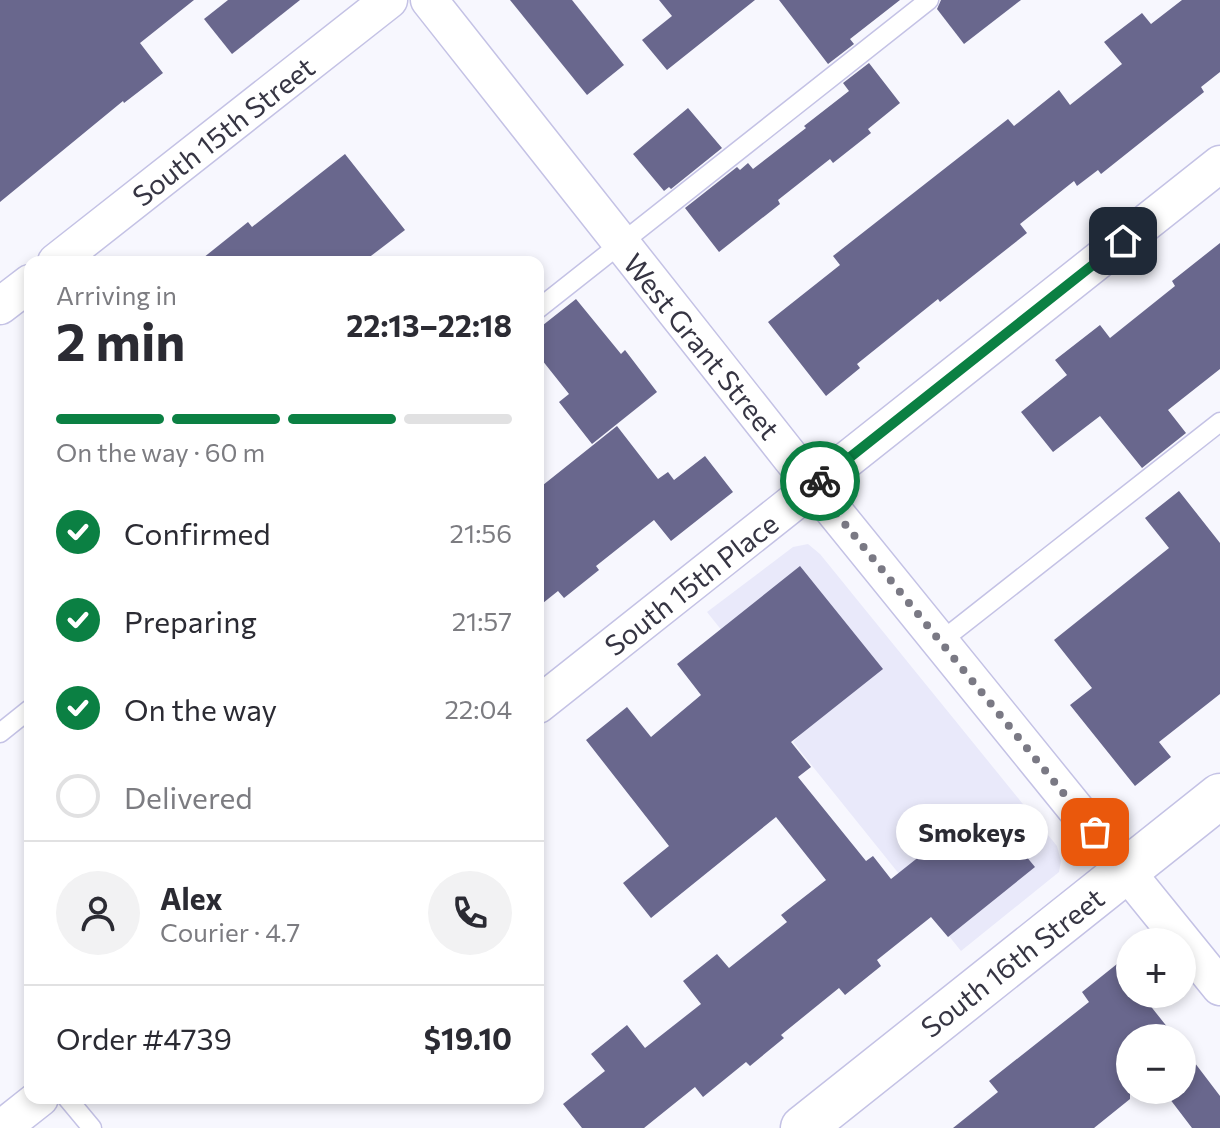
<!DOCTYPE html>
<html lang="en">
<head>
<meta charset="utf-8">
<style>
  :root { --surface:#fff; --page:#f2f2f3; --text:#2b2b33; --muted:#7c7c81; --line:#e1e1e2; --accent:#0b8043 }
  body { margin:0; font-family:Commissioner,sans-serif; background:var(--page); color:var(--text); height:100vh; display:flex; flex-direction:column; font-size:30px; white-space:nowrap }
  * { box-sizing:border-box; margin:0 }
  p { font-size:26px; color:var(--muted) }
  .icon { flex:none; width:44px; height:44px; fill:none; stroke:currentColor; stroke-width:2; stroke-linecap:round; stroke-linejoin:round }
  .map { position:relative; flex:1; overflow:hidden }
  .drawer { position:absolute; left:24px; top:256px; width:520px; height:848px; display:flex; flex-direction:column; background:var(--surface); border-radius:16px; box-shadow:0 4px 12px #0003 }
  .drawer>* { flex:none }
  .controls { position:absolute; left:1116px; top:928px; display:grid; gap:16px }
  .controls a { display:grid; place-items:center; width:80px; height:80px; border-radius:50%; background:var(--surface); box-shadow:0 4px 12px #0003; font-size:40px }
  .pin { position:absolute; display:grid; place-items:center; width:68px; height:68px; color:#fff; margin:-34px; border-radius:16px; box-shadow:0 4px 12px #0006 }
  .courier { position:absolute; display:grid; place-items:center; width:80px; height:80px; margin:-40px; border:6px solid #0b8043; border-radius:50%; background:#fff; color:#222; box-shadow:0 2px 10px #0007 }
  .bubble { position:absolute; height:56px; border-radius:28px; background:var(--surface); box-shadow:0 4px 12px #0003; font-size:26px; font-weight:700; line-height:56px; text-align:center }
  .headline em { font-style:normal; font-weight:700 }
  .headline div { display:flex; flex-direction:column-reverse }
  .headline { display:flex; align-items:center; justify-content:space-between; height:136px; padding:0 32px }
  h1 { font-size:52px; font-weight:700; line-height:60px }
  .bar { display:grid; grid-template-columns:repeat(4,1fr); gap:12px 8px; align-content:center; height:96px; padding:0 32px }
  .bar i { height:10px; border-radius:6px; background:var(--line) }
  .bar .on { background:var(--accent) }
  .bar p { grid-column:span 4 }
  .line { display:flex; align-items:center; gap:20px; padding:0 32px; border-top:2px solid var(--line) }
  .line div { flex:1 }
  .round { display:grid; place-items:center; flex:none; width:84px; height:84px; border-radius:42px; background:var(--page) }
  ol { padding:0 32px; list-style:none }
  li { display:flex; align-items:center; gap:24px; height:88px }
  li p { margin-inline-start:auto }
  li .icon { padding:8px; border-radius:50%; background:var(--accent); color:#fff; stroke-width:4 }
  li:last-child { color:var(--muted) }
  li i { width:44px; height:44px; border:4px solid var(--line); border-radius:50% }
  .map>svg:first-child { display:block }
  .built { fill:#e9e9fa }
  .building { fill:#69678d }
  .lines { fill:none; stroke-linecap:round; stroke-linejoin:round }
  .lane-casing { stroke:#c4c2e5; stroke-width:21 }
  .street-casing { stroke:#c4c2e5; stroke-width:39 }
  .secondary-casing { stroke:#c4c2e5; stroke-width:47 }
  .lane { stroke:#fff; stroke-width:18 }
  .street { stroke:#fff; stroke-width:36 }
  .secondary { stroke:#fff; stroke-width:44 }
  .done { stroke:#7a7984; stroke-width:8; stroke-dasharray:0 14.4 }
  .route { stroke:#0b8043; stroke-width:10 }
  .labels { text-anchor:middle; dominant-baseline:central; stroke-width:8; stroke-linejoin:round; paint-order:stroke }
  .street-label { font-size:28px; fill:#363543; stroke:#fff }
</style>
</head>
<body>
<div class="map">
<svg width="1220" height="1128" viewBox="0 0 1220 1128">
  <rect width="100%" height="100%" fill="#f7f7fe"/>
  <polygon class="built" points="808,544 820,554 1057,846 1061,861 1059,872 961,951 793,742 803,732 707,612 793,547"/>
  <g class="building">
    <polygon points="0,0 194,0 140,43 163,73 124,103 123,101 0,202"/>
    <polygon points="228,0 300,0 232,54 204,19"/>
    <polygon points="510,0 572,0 624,65 587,95"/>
    <polygon points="659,0 755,0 667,70 642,40 672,16"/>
    <polygon points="779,0 900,0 850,39 854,44 828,64"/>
    <polygon points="941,0 1021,0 964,44 937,9"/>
    <polygon points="1182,0 1220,0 1220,72 1201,87 1204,92 1101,174 1098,170 1077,186 1074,181 1020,224 1027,233 940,302 938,299 857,364 860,368 826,396 768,322 840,265 833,256 1008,119 1014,126 1059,90 1070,105 1122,64 1104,42 1142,13 1151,24"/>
    <polygon points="869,63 900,103 868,129 871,133 833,163 830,159 778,200 780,204 719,252 685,208 737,167 740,170 748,163 753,169 806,128 804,126 849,91 843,83"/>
    <polygon points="688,108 722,148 671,189 669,187 664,191 633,154"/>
    <polygon points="345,154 405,230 363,262 198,262 248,222 252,227"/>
    <polygon points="1220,243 1220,369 1168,410 1186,433 1142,468 1100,416 1053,452 1021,412 1067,375 1055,360 1100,325 1110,338 1175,286 1172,281"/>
    <polygon points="576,299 621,354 625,350 657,392 592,444 559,402 569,394 538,355 538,329"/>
    <polygon points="617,426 658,479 668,472 674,480 705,456 733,492 671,541 654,520 596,566 599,570 564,598 558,591 538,607 538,489"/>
    <polygon points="1179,491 1220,543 1220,694 1159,742 1171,757 1135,786 1070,705 1092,688 1054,640 1169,548 1145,518"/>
    <polygon points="800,566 883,669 791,742 811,767 798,777 866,861 873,856 891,879 984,805 1035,867 948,937 931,917 877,960 881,966 845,995 839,988 781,1035 784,1038 750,1066 746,1062 703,1097 695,1087 644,1128 582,1128 563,1104 605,1071 591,1054 627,1025 645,1048 701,1004 683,981 717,954 729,968 787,922 781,915 826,880 776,817 651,918 623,883 669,846 586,740 627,707 651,737 701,695 677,664"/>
    <polygon points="1117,964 1130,980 1130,994 1141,994 1176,1038 1130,1038 1130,1099 1094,1128 953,1128 998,1092 989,1081 1089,1002 1082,992"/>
    <polygon points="1182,1046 1220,1096 1220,1128 1192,1128 1163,1090 1182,1090"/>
  </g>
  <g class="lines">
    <g class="lane-casing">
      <g id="lane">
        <polyline points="538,309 929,0"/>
        <polyline points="940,642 1220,422"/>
        <polyline points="0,733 30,709"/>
        <polyline points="67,1098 92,1128"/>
      </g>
    </g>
    <g class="street-casing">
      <g id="street">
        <polyline points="429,0 791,458 1220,987"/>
        <polyline points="56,262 389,0"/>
        <polyline points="0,306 30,283"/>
        <polyline points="538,705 1220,164"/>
        <polyline points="2,1128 40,1098"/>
      </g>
    </g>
    <g class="secondary-casing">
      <polyline id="secondary" points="803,1128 1220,796"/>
    </g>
    <use href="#lane" class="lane"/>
    <use href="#street" class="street"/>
    <use href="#secondary" class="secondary"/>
  </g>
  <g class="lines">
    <polyline class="done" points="820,481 814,486 1095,832"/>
    <polyline class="route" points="820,481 1123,241"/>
  </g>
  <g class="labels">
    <g class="street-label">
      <text transform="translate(223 131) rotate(-38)">South 15th Street</text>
      <text transform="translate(702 346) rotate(51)">West Grant Street</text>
      <text transform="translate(691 584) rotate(-38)">South 15th Place</text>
      <text transform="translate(1012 962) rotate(-38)">South 16th Street</text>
    </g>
  </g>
</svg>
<div class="controls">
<a>+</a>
<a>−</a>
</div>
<div class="pin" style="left:1095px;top:832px;background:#ea580c"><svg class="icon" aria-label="bag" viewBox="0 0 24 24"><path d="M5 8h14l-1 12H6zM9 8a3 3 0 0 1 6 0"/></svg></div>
<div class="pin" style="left:1123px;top:241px;background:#1f2937"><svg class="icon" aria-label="home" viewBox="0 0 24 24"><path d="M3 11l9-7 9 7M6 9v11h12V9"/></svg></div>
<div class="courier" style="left:820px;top:481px"><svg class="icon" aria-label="bike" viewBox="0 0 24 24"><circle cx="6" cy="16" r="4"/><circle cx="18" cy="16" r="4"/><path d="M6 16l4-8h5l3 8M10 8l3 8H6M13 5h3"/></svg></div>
<div class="bubble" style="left:896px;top:804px;width:152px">Smokeys</div>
<section class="drawer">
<div class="headline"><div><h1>2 min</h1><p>Arriving in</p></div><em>22:13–22:18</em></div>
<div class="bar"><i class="on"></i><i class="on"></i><i class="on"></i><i></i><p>On the way · 60 m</p></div>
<ol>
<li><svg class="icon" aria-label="check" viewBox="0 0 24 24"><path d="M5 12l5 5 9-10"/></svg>Confirmed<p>21:56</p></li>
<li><svg class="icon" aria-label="check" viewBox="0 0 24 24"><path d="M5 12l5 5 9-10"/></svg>Preparing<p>21:57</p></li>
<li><svg class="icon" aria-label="check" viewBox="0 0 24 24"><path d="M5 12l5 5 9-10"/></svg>On the way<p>22:04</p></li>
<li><i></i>Delivered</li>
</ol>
<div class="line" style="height:144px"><a class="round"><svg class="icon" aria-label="person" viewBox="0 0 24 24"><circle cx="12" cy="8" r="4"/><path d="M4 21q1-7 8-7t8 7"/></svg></a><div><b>Alex</b><p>Courier · 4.7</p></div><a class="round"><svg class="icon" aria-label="phone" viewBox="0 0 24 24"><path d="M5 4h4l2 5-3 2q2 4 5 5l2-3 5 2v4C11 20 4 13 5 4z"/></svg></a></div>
<div class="line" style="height:104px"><div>Order #4739</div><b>$19.10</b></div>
</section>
</div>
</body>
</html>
